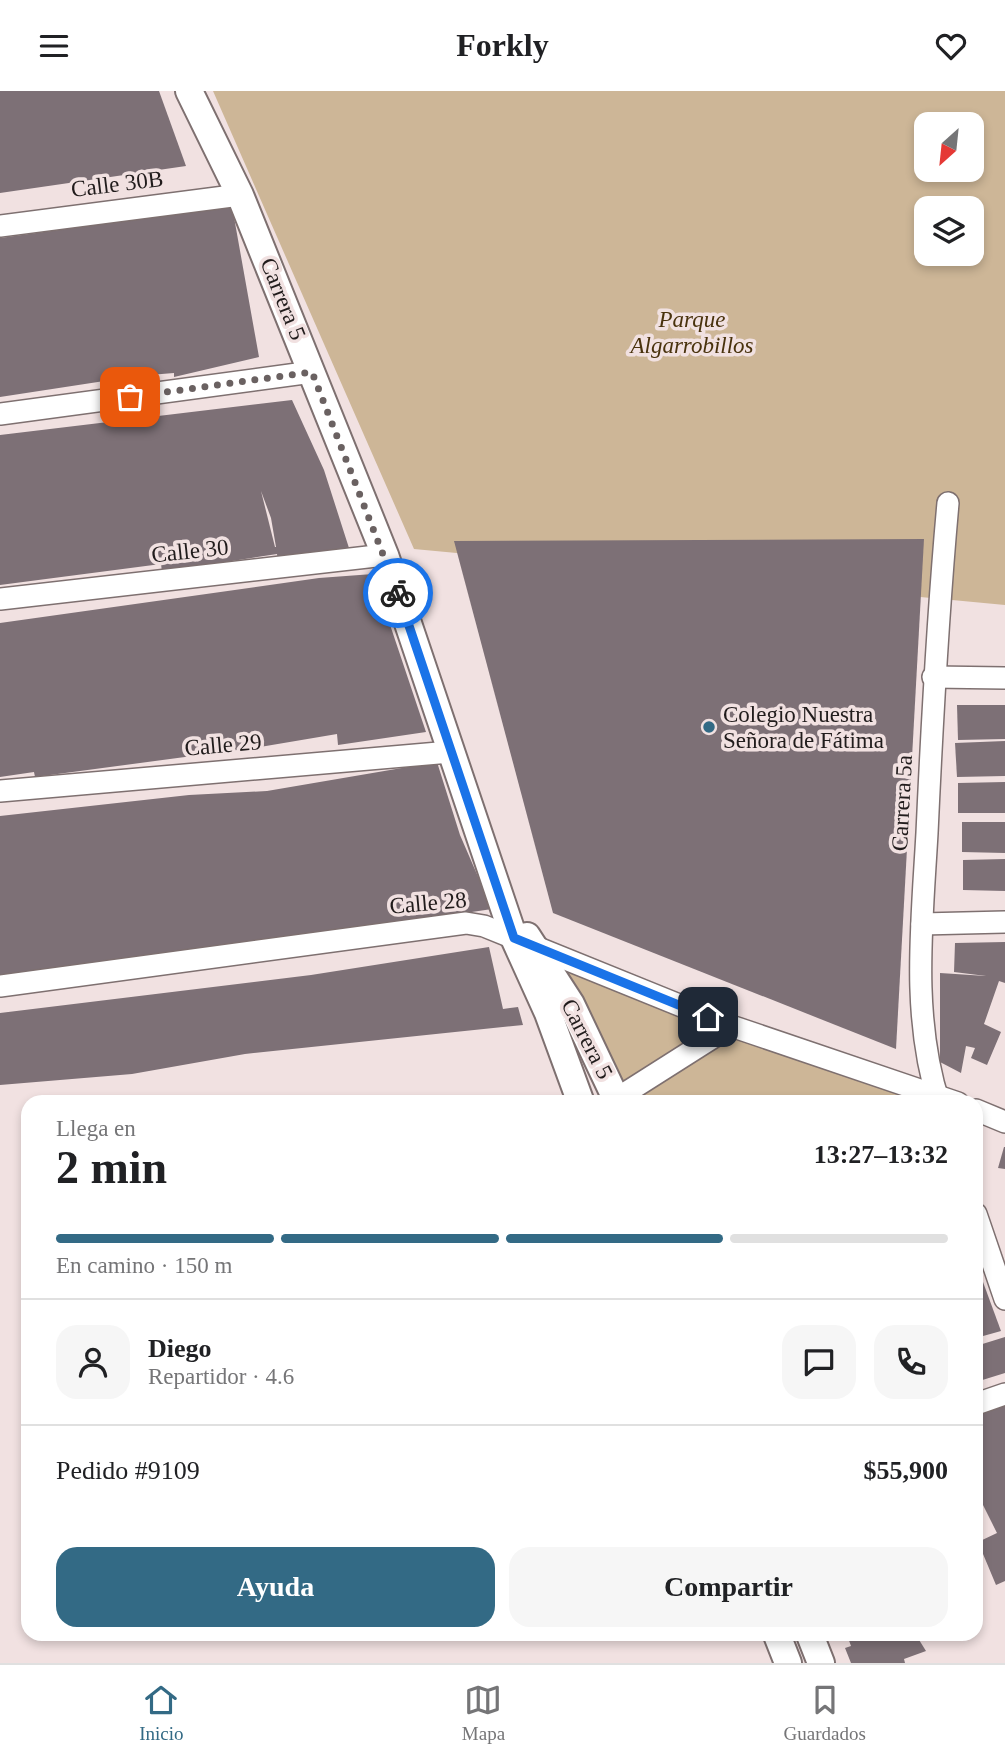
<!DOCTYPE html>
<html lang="es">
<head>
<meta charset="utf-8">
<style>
  :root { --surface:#fff; --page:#f6f6f6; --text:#202124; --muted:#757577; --line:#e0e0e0; --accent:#336a85 }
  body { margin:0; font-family:Georgia,serif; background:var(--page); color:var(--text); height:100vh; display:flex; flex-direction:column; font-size:26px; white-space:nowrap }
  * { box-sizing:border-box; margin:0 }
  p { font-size:23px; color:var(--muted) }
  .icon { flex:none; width:38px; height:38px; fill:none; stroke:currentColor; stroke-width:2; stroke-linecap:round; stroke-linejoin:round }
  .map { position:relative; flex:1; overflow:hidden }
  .details { position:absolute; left:21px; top:1004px; width:962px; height:546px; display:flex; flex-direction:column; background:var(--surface); border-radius:21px; box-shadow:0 4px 10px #0003 }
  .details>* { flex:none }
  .needle { width:46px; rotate:207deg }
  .controls { position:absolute; left:914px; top:21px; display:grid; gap:14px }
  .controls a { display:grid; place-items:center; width:70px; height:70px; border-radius:14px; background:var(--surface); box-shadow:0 4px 10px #0003; font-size:35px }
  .pin { position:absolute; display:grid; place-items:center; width:60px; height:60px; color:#fff; margin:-30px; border-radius:14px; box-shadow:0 4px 10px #0006 }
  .courier { position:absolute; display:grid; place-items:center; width:70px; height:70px; margin:-35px; border:5px solid #1a73e8; border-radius:50%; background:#fff; color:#222; box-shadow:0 2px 9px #0007 }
  .overview em { font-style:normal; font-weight:700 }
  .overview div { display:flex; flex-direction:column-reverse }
  .overview { display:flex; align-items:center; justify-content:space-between; height:119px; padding:0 35px }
  h1 { font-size:46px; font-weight:700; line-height:52px }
  .bar { display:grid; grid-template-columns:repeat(4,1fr); gap:10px 7px; align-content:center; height:84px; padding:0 35px }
  .bar i { height:9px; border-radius:5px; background:var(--line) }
  .bar .on { background:var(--accent) }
  .bar p { grid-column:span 4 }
  .line { display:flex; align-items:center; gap:18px; padding:0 35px; border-top:2px solid var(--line) }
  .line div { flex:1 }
  .round { display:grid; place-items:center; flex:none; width:74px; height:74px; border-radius:21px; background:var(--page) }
  .cta { display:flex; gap:14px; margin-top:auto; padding:14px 35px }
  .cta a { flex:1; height:80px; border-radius:21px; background:var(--accent); color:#fff; font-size:28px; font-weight:700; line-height:80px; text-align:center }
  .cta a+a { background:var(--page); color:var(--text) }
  header { display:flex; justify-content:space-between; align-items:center; height:91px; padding:0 35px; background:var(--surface); font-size:32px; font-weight:700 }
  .tab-bar { display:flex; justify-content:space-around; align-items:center; height:98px; border-top:2px solid var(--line); background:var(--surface); font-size:19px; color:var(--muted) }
  .tab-bar a { display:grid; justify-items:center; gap:4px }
  .tab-bar .on { color:var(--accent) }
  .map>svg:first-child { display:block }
  .green { fill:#cdb697; fill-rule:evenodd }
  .building { fill:#7d7076; fill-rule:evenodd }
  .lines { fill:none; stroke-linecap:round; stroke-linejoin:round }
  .minor-casing { stroke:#7e7070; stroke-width:24 }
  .tertiary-casing { stroke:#7e7070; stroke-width:30 }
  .minor { stroke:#fff; stroke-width:21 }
  .tertiary { stroke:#fff; stroke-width:26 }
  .done { stroke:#6a6161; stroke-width:7; stroke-dasharray:0 12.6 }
  .route { stroke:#1a73e8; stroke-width:9 }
  .poi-dot { fill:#336a85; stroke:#f1e1e1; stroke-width:2.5 }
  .labels { text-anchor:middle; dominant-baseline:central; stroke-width:7; stroke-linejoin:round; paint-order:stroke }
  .street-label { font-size:23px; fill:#211c1c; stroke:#f1e1e1 }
  .park-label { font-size:23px; font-style:italic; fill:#49320d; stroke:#f1e1e1 }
  .poi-label { font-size:23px; fill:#211c1c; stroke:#f1e1e1; text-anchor:start }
</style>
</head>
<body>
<header><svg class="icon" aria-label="menu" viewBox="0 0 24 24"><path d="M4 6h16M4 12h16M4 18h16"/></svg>Forkly<svg class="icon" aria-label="heart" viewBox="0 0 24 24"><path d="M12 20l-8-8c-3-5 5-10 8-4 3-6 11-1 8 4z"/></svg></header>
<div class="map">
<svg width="1005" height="1572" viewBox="0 0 1005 1572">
  <rect width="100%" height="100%" fill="#f1e1e1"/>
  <g class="green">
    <path d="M213,0H1005V514L414,458ZM926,33H971V79H926ZM926,117H971V163H926Z"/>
    <path d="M557,861L925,1007C894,1019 853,1002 827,1012L618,1011Z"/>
  </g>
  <g class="building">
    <polygon points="0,0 159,0 186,75 0,102"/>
    <polygon points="232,115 259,266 174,286 174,282 137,285 0,306 0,147"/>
    <path d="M292,309L324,379L349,457L278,470L277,463L162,481L161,473L0,494V344ZM261,400L271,427L276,456H275Z"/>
    <polygon points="924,448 896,958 553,822 454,450"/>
    <polygon points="373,483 426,641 338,654 337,643 260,656 35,686 34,681 0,686 0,532 319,487"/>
    <polygon points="957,614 1005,614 1005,648 958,649"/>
    <polygon points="1005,650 1005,685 957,686 955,652"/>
    <polygon points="437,671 460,744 492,818 283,849 0,884 0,725 189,704 267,700"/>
    <polygon points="1005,691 1005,722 958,722 958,692"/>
    <polygon points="962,731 1005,731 1005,762 962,761"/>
    <polygon points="1005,768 1005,800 963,799 963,769"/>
    <polygon points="1005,851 1005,892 999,890 984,933 1001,941 987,974 971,967 975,957 966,955 961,982 940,971 940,882 986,885 954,881 955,852"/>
    <polygon points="489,856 503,918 518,916 523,934 245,963 132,983 0,994 0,922 311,884"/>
    <polygon points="1004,1056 1005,1056 1005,1078 998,1077"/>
    <polygon points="976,1172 1001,1240 976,1247"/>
    <polygon points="1005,1246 1005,1282 976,1291 976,1255"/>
    <polygon points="1005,1311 1005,1490 996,1494 978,1451 997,1442 976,1400 979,1393 976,1321"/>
    <polygon points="847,1544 916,1544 926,1560 904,1568 905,1572 851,1572 845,1557 851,1555"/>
  </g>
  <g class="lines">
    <g class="minor-casing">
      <g id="minor">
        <polyline points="0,135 240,104"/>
        <polyline points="0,323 312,281"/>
        <polyline points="0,508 385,464"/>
        <polyline points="933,586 1005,587"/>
        <polyline points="0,700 450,661"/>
        <polyline points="922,833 1005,831"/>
        <polyline points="0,895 466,832 484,835 731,935 958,1012"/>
        <polyline points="616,1008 731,935"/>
        <path d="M939,1012C911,925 922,832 927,742C932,632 938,522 948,412"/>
        <polyline points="976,1019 1005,1031"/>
        <polyline points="976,1123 1005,1208"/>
        <polyline points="976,1313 1005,1303"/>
      </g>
    </g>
    <g class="tertiary-casing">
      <g id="tertiary">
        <polyline points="189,0 240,104 385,464 514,847 548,922 581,1012"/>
        <polyline points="527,845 571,913 618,1012"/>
        <polyline points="777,1544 788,1572"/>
        <polyline points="810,1544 821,1572"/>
      </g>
    </g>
    <use href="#minor" class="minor"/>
    <use href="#tertiary" class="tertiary"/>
  </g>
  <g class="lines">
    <polyline class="done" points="130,306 312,281 398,502"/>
    <polyline class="route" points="398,502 514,847 708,926"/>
  </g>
  <circle class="poi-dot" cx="709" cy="636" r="7"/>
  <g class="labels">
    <g class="street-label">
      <text transform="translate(117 93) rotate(-7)">Calle 30B</text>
      <text transform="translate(283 208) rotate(68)">Carrera 5</text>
      <text transform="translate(190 460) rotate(-6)">Calle 30</text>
      <text transform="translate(223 654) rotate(-5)">Calle 29</text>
      <text transform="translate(902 712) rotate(-87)">Carrera 5a</text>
      <text transform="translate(428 812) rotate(-5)">Calle 28</text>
      <text transform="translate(587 948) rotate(63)">Carrera 5</text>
    </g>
    <g class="park-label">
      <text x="692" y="228">Parque<tspan x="692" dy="26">Algarrobillos</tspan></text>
    </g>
    <g class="poi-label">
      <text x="723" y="623">Colegio Nuestra<tspan x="723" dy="26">Señora de Fátima</tspan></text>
    </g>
  </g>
</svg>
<div class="controls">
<a><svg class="needle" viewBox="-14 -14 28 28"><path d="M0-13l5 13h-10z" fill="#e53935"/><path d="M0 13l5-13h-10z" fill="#757577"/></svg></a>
<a><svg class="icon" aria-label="layers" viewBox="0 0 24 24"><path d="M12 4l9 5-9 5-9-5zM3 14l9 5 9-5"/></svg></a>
</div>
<div class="pin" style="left:130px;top:306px;background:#ea580c"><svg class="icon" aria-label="bag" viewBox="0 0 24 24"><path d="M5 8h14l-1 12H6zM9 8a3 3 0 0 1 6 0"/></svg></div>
<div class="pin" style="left:708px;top:926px;background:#1f2937"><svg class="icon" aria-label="home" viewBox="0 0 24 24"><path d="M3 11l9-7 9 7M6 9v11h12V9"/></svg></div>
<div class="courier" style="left:398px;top:502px"><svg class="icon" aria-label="bike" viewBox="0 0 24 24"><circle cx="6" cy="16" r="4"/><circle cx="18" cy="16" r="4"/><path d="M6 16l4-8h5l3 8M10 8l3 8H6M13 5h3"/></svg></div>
<section class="details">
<div class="overview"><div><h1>2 min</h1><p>Llega en</p></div><em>13:27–13:32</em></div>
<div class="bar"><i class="on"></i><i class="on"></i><i class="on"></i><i></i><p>En camino · 150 m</p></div>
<div class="line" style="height:126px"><a class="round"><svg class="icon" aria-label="person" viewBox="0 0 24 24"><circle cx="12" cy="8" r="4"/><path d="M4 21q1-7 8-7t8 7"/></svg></a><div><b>Diego</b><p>Repartidor · 4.6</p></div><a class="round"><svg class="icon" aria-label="chat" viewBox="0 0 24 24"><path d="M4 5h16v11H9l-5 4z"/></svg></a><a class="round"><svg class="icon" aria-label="phone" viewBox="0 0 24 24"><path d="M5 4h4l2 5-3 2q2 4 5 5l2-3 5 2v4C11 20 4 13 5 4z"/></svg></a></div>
<div class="line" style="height:91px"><div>Pedido #9109</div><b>$55,900</b></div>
<div class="cta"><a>Ayuda</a><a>Compartir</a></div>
</section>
</div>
<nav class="tab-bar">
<a class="on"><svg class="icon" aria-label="home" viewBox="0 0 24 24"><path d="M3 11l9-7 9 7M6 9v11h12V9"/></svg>Inicio</a>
<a><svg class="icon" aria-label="map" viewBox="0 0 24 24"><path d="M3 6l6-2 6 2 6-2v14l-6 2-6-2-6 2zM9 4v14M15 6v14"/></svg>Mapa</a>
<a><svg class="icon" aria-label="saved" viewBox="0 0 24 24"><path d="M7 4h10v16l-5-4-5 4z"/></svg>Guardados</a>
</nav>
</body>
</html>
